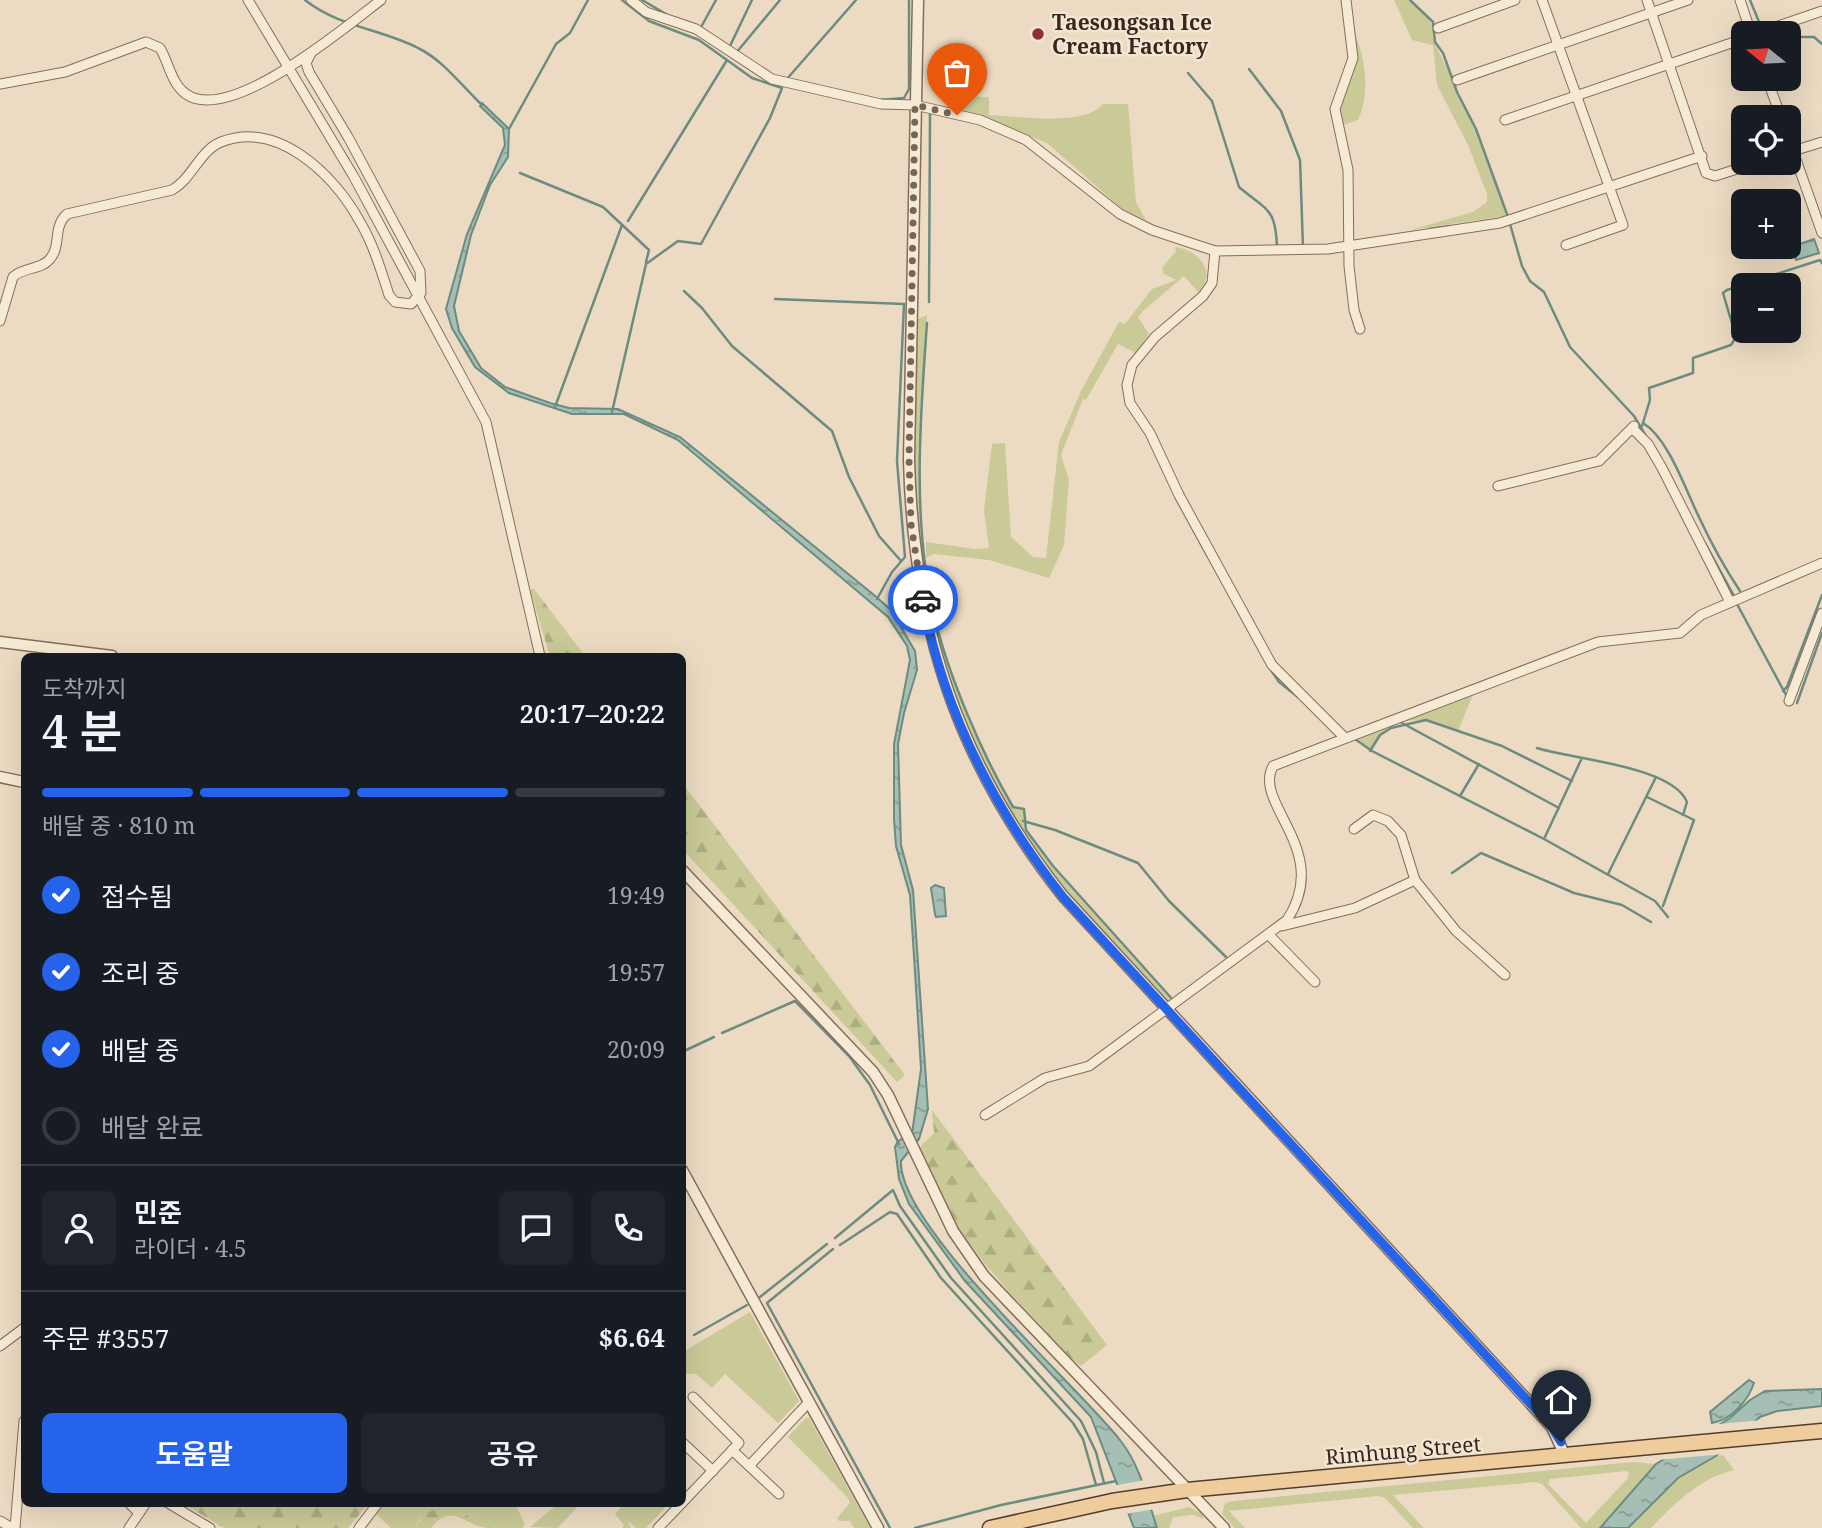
<!DOCTYPE html>
<html lang="ko">
<head>
<meta charset="utf-8">
<style>
  :root { --surface:#171b24; --page:#20242c; --text:#f1f3f6; --muted:#9ea1a6; --line:#363941; --accent:#2563eb }
  body { margin:0; font-family:"Noto Serif","Noto Sans KR",serif; background:var(--page); color:var(--text); height:100vh; display:flex; flex-direction:column; font-size:26px; white-space:nowrap }
  * { box-sizing:border-box; margin:0 }
  p { font-size:23px; color:var(--muted) }
  .icon { flex:none; width:38px; height:38px; fill:none; stroke:currentColor; stroke-width:2; stroke-linecap:round; stroke-linejoin:round }
  .map { position:relative; flex:1; overflow:hidden }
  .drawer { position:absolute; left:21px; top:653px; width:665px; height:854px; display:flex; flex-direction:column; background:var(--surface); border-radius:10px; box-shadow:0 7px 28px #0002 }
  .drawer>* { flex:none }
  .needle { width:46px; rotate:288deg }
  .tools { position:absolute; left:1731px; top:21px; display:grid; gap:14px }
  .tools a { display:grid; place-items:center; width:70px; height:70px; border-radius:10px; background:var(--surface); box-shadow:0 7px 28px #0002; font-size:35px }
  .pin { position:absolute; display:grid; place-items:center; width:60px; height:60px; color:#fff; margin:-72px -30px; border-radius:50% 50% 50% 0; rotate:-45deg; box-shadow:0 0 7px #0007 }
  .pin .icon { rotate:45deg }
  .courier { position:absolute; display:grid; place-items:center; width:70px; height:70px; margin:-35px; border:5px solid #2563eb; border-radius:50%; background:#fff; color:#222; box-shadow:0 2px 9px #0007 }
  .head em { font-style:normal; font-weight:600 }
  .head div { display:flex; flex-direction:column-reverse }
  .head { display:flex; align-items:center; justify-content:space-between; height:119px; padding:0 21px }
  h1 { font-size:46px; font-weight:600; line-height:52px }
  .bar { display:grid; grid-template-columns:repeat(4,1fr); gap:10px 7px; align-content:center; height:84px; padding:0 21px }
  .bar i { height:9px; border-radius:5px; background:var(--line) }
  .bar .selected { background:var(--accent) }
  .bar p { grid-column:span 4 }
  .line { display:flex; align-items:center; gap:18px; padding:0 21px; border-top:2px solid var(--line) }
  .line div { flex:1 }
  .round { display:grid; place-items:center; flex:none; width:74px; height:74px; border-radius:10px; background:var(--page) }
  ol { padding:0 21px; list-style:none }
  li { display:flex; align-items:center; gap:21px; height:77px }
  li p { margin-inline-start:auto }
  li .icon { padding:7px; border-radius:50%; background:var(--accent); color:#fff; stroke-width:4 }
  li:last-child { color:var(--muted) }
  li i { width:38px; height:38px; border:4px solid var(--line); border-radius:50% }
  .button { display:flex; gap:14px; margin-top:auto; padding:14px 21px }
  .button a { flex:1; height:80px; border-radius:10px; background:var(--accent); color:#fff; font-size:28px; font-weight:600; line-height:80px; text-align:center }
  .button a+a { background:var(--page); color:var(--text) }
  .map>svg:first-child { display:block }
  .grass { fill:#c9ca97; fill-rule:evenodd }
  .forest { fill:url(#forest-firs) }
  .water { fill:url(#water-ripples); stroke:#6c8c81; stroke-width:2 }
  .pier { fill:#ecdbc2 }
  .lines { fill:none; stroke-linecap:round; stroke-linejoin:round }
  .stream { stroke:#6c8c81; stroke-width:2.5 }
  .minor-casing { stroke:#856d5a; stroke-width:11 }
  .tertiary-casing { stroke:#856d5a; stroke-width:13 }
  .primary-casing { stroke:#533c2e; stroke-width:17 }
  .minor { stroke:#f7ead5; stroke-width:9 }
  .tertiary { stroke:#f7ead5; stroke-width:10 }
  .primary { stroke:#eecc9b; stroke-width:14 }
  .done { stroke:#766657; stroke-width:7; stroke-dasharray:0 12.6 }
  .route { stroke:#2563eb; stroke-width:9 }
  .poi-dot { fill:#922d38; stroke:#f4e6d2; stroke-width:2.5 }
  .labels { text-anchor:middle; dominant-baseline:central; stroke-width:5; stroke-linejoin:round; paint-order:stroke }
  .poi-label { font-size:21px; font-weight:bold; fill:#36271e; stroke:#f4e6d2; text-anchor:start }
  .street-label { font-size:21px; fill:#36271e; stroke:#f4e6d2 }
</style>
</head>
<body>
<div class="map">
<svg width="1822" height="1528" viewBox="0 0 1822 1528">
  <defs>
    <pattern id="forest-firs" width="22" height="20" patternUnits="userSpaceOnUse" patternTransform="scale(1.75)"><rect width="22" height="20" fill="#c9ca97"/><path d="M5 1l3.5 6h-7zM16 11l3.5 6h-7z" fill="#adae82"/></pattern>
    <pattern id="water-ripples" width="26" height="14" patternUnits="userSpaceOnUse" patternTransform="scale(1.75)"><rect width="26" height="14" fill="#a5bfb4"/><path d="M2 4q2-2 4 0t4 0M15 11q2-2 4 0t4 0" fill="none" stroke="#879b92"/></pattern>
  </defs>
  <rect width="100%" height="100%" fill="#ecdbc2"/>
  <g class="grass">
    <path d="M1394,0H1408C1415,7 1426,15 1431,23C1435,29 1432,38 1435,44C1462,99 1489,157 1506,216L1410,230L1473,212L1487,202V194L1468,145L1437,85L1433,45L1412,40Z"/>
    <path d="M1355,35C1366,60 1370,95 1358,120L1341,126L1339,103L1354,58Z"/>
    <path d="M953,96L989,97V115C1017,116 1085,127 1103,104H1128L1136,202L1146,220L1121,208L1047,143L952,105Z"/>
    <path d="M1175,247C1199,250 1218,272 1198,292L1184,276L1143,311L1138,317L1149,334L1136,353L1118,344L1086,400L1083,399L1061,455L1069,480L1064,545L1049,578L989,560L934,554L926,558V542L974,549L989,548L984,510L992,444L1005,443L1011,537L1033,557L1046,558L1059,442L1081,391L1119,322L1125,324L1152,289L1176,280L1164,274L1162,268L1176,251Z"/>
    <path d="M927,315C920,411 909,523 934,617C951,683 979,749 1013,808L1023,810L1025,830L1052,867L1172,1001L1167,1005C1125,959 1075,914 1040,862C963,749 916,616 914,478C913,425 916,372 918,319Z"/>
    <path d="M1474,692L1458,731C1421,717 1395,712 1370,749L1354,735Z"/>
    <polygon points="750,1312 799,1401 778,1423 725,1374 712,1388 696,1374 683,1374 683,1352"/>
    <polygon points="806,1418 809,1418 870,1528 854,1528 850,1521 839,1521 837,1518 850,1503 848,1498 788,1437"/>
    <path d="M1723,1455L1734,1470C1700,1478 1675,1503 1651,1528H1628C1653,1502 1685,1460 1723,1455Z"/>
    <path d="M1633,1462L1656,1464L1600,1528H1581L1542,1484L1536,1482L1393,1495L1424,1528H1413L1385,1498L1378,1496L1229,1511L1245,1528H1235L1222,1514L1225,1503L1233,1501ZM1626,1471L1629,1473L1627,1479L1586,1523L1548,1484L1550,1479Z"/>
    <polygon points="381,1503 515,1503 525,1525 522,1528 491,1528 460,1512 420,1519 414,1528 391,1528 375,1513"/>
    <polygon points="559,1503 581,1503 558,1528 530,1527"/>
    <polygon points="624,1503 661,1503 665,1508 646,1528 635,1528 628,1521 631,1528 622,1528 624,1525 615,1514"/>
    <polygon points="1189,1507 1203,1514 1203,1519 1193,1515 1173,1517 1169,1528 1157,1528 1153,1516"/>
  </g>
  <g class="forest">
    <polygon points="534,589 585,656 550,656 530,590"/>
    <polygon points="683,784 905,1075 897,1082 683,850"/>
    <path d="M932,1110L1107,1345L1081,1366C1065,1355 1052,1338 1039,1324C990,1273 940,1216 920,1147L934,1133Z"/>
    <polygon points="182,1503 369,1503 348,1528 224,1528"/>
    <path d="M442,1507L460,1512L491,1528C464,1528 454,1500 431,1528H414L426,1513Z"/>
  </g>
  <g class="water">
    <path d="M482,103L509,129L508,157L490,185L471,235L454,306L459,331L481,368L505,387L550,403L569,408L618,409L680,437L874,595L891,610L915,651L917,670L904,713L898,744L901,845L913,890L928,1109L919,1139L901,1161C898,1226 1076,1384 1120,1440C1140,1465 1147,1497 1157,1528H1134L1091,1417L965,1281L909,1204L899,1179L895,1147L898,1141L912,1134L921,1069L915,972L910,895L896,846L894,819V744L910,660L907,646L888,617L678,440L624,414H572L509,393L475,367L452,328L446,309L467,234L505,145L503,128L480,106Z"/>
    <polygon points="1814,239 1819,253 1796,260 1791,247"/>
    <polygon points="935,885 944,888 946,916 936,917 935,914 931,888"/>
    <path d="M1749,1380L1754,1383C1748,1401 1731,1420 1712,1423L1710,1412Z"/>
    <polygon points="1822,1389 1822,1406 1777,1411 1760,1417 1716,1456 1678,1478 1628,1528 1600,1528 1656,1464 1730,1418 1750,1400 1765,1391"/>
  </g>
  <g class="pier">
    <polygon points="1762,1420 1724,1454 1656,1460 1709,1425"/>
    <polygon points="1145,1480 1155,1509 1125,1514 1112,1486"/>
  </g>
  <g class="lines">
    <g class="stream">
      <path d="M305,0C339,27 381,29 418,48C443,60 462,86 482,105"/>
      <polyline points="642,0 666,14"/>
      <polyline points="1410,0 1433,22 1435,42 1443,53 1457,92 1476,129 1508,217"/>
      <polyline points="1750,0 1762,29"/>
      <polyline points="700,29 716,0"/>
      <polyline points="1788,37 1814,37 1822,44"/>
      <polyline points="729,48 752,0"/>
      <polyline points="736,53 780,0"/>
      <polyline points="1249,69 1281,111 1300,160 1303,248"/>
      <path d="M1188,73L1212,101L1239,187C1267,211 1276,207 1277,249"/>
      <polyline points="786,80 856,0"/>
      <polyline points="880,100 904,98 909,89 909,0"/>
      <polyline points="509,129 556,44 570,33 588,0"/>
      <polyline points="520,173 603,207 649,250 646,262"/>
      <polyline points="628,221 727,60"/>
      <polyline points="1510,224 1522,266 1530,281 1544,292 1570,347 1634,416 1675,485"/>
      <polyline points="1429,229 1450,226"/>
      <polyline points="684,291 702,308 732,346 832,431 849,477 879,536 901,561"/>
      <polyline points="775,299 904,304 897,461 905,557 892,572 877,599"/>
      <polyline points="929,302 930,114"/>
      <path d="M927,323C920,419 912,521 934,615C948,675 982,754 1013,807L1024,809L1026,830L1053,866L1173,1000"/>
      <polyline points="555,407 622,225"/>
      <polyline points="612,412 646,264 678,241 701,244 770,118 782,88 752,78 699,40 649,21 622,0"/>
      <path d="M1643,423C1668,438 1685,488 1698,515C1710,541 1724,567 1740,591"/>
      <polyline points="1642,426 1650,400 1649,388 1693,373 1693,358 1731,345 1736,337 1723,293 1727,290 1820,260 1822,263"/>
      <polyline points="1176,498 1208,557"/>
      <polyline points="1705,543 1734,596"/>
      <polyline points="1737,604 1786,695"/>
      <polyline points="1271,670 1279,682 1298,697"/>
      <polyline points="1783,691 1787,687 1822,595"/>
      <polyline points="1797,703 1822,633"/>
      <polyline points="1402,723 1559,808"/>
      <polyline points="1355,739 1372,751 1544,839 1655,901 1668,917"/>
      <path d="M1537,748C1571,759 1673,766 1687,802L1683,815"/>
      <polyline points="1370,751 1380,735 1391,728 1426,720 1502,746 1572,781"/>
      <polyline points="1460,796 1479,764"/>
      <polyline points="1647,797 1694,820 1663,906"/>
      <polyline points="1023,821 1055,830 1138,863 1169,901 1226,957"/>
      <polyline points="1544,839 1581,760"/>
      <polyline points="1452,873 1481,853 1574,893 1622,905 1651,922"/>
      <polyline points="1608,874 1656,777"/>
      <polyline points="722,1033 795,1001 849,1056 870,1085 899,1144"/>
      <polyline points="682,1052 714,1037"/>
      <polyline points="835,1238 893,1190 900,1206 951,1278 1081,1421 1096,1452 1104,1483"/>
      <polyline points="840,1245 890,1212 897,1214 941,1278 1073,1423 1083,1439 1096,1485"/>
      <polyline points="833,1249 767,1303 890,1528"/>
      <polyline points="760,1297 827,1244"/>
      <polyline points="694,1335 747,1305"/>
      <polyline points="915,1528 1001,1505 1116,1481"/>
    </g>
    <g class="minor-casing">
      <g id="minor">
        <polyline points="248,0 354,177 486,422 540,656"/>
        <polyline points="631,0 646,12 696,29 772,79 881,104 915,105 980,120 1026,140 1120,214 1152,230 1215,251 1328,249 1500,223 1702,156"/>
        <polyline points="1346,0 1353,58 1335,109 1348,170 1349,266 1354,310 1360,329"/>
        <polyline points="1542,0 1623,225 1566,245"/>
        <polyline points="1647,0 1706,173 1715,176 1756,163"/>
        <polyline points="1740,0 1751,33"/>
        <polyline points="1438,28 1515,0"/>
        <polyline points="1758,33 1822,11"/>
        <polyline points="1767,79 1781,117"/>
        <polyline points="1457,80 1688,0"/>
        <path d="M0,84L65,72L146,42L160,48C169,63 171,83 186,94C230,125 345,27 381,0"/>
        <polyline points="1505,120 1743,39"/>
        <polyline points="1788,138 1793,151 1822,142"/>
        <polyline points="1788,152 1793,151 1822,233"/>
        <polyline points="1215,251 1212,283 1203,296 1155,337 1132,365 1127,385 1130,403 1150,433 1179,495 1272,665 1344,737"/>
        <path d="M0,321L13,277C23,267 40,270 49,260C62,247 52,227 67,214L172,190C192,179 200,150 221,142C278,120 333,174 359,220C373,243 381,270 389,295L395,302L411,304L421,293L420,271L348,137L309,72L306,63L311,53"/>
        <polyline points="1633,429 1648,444 1662,468 1730,602"/>
        <polyline points="1498,486 1599,461 1634,426"/>
        <polyline points="1789,701 1822,613"/>
        <polyline points="1354,829 1373,815 1388,821 1401,835 1415,880 1456,931 1505,975"/>
        <polyline points="1282,926 1355,908 1415,880"/>
        <polyline points="1269,935 1315,982"/>
        <path d="M985,1115L1045,1078L1089,1066L1287,920C1333,850 1252,804 1273,766L1598,642L1680,633L1701,615L1822,563"/>
        <polyline points="0,1346 24,1328"/>
        <polyline points="682,1442 713,1471"/>
        <polyline points="732,1450 779,1494"/>
        <polyline points="749,1466 809,1402"/>
        <polyline points="129,1503 139,1513"/>
        <polyline points="168,1503 210,1528"/>
        <polyline points="682,1503 739,1443 693,1397"/>
        <polyline points="0,1521 12,1528"/>
        <polyline points="15,1528 24,1421"/>
        <polyline points="129,1528 146,1503"/>
        <polyline points="359,1528 378,1503"/>
        <polyline points="658,1528 682,1503"/>
      </g>
    </g>
    <g class="tertiary-casing">
      <g id="tertiary">
        <path d="M918,0L909,459C913,628 958,763 1063,896L1552,1427L1565,1456"/>
        <polyline points="0,642 112,656"/>
        <polyline points="0,777 24,782"/>
        <polyline points="682,870 873,1072 888,1095 953,1231 984,1276 1224,1528"/>
        <polyline points="682,1170 878,1528"/>
      </g>
    </g>
    <g class="primary-casing">
      <polyline id="primary" points="990,1528 1112,1501 1187,1490 1822,1431"/>
    </g>
    <use href="#minor" class="minor"/>
    <use href="#tertiary" class="tertiary"/>
    <use href="#primary" class="primary"/>
  </g>
  <g class="lines">
    <polyline class="done" points="923,600 911,524 909,459 915,105 957,115"/>
    <path class="route" d="M923,600C943,710 994,809 1063,897L1552,1427L1561,1442"/>
  </g>
  <circle class="poi-dot" cx="1038" cy="34" r="7"/>
  <g class="labels">
    <g class="poi-label">
      <text x="1052" y="22">Taesongsan Ice<tspan x="1052" dy="24">Cream Factory</tspan></text>
    </g>
    <g class="street-label">
      <text transform="translate(1403 1450) rotate(-5)">Rimhung Street</text>
    </g>
  </g>
</svg>
<div class="tools">
<a><svg class="needle" viewBox="-14 -14 28 28"><path d="M0-13l5 13h-10z" fill="#e53935"/><path d="M0 13l5-13h-10z" fill="#9ea1a6"/></svg></a>
<a><svg class="icon" aria-label="locate" viewBox="0 0 24 24"><circle cx="12" cy="12" r="6"/><path d="M12 2v4M12 18v4M2 12h4M18 12h4"/></svg></a>
<a>+</a>
<a>−</a>
</div>
<div class="pin" style="left:957px;top:115px;background:#ea580c"><svg class="icon" aria-label="bag" viewBox="0 0 24 24"><path d="M5 8h14l-1 12H6zM9 8a3 3 0 0 1 6 0"/></svg></div>
<div class="pin" style="left:1561px;top:1442px;background:#1f2937"><svg class="icon" aria-label="home" viewBox="0 0 24 24"><path d="M3 11l9-7 9 7M6 9v11h12V9"/></svg></div>
<div class="courier" style="left:923px;top:600px"><svg class="icon" aria-label="car" viewBox="0 0 24 24"><path d="M5 17H2v-5l4-1 3-4h7l3 4 3 1v5h-3M9 17h6M6 11h13"/><circle cx="7" cy="17" r="2"/><circle cx="17" cy="17" r="2"/></svg></div>
<section class="drawer">
<div class="head"><div><h1>4 분</h1><p>도착까지</p></div><em>20:17–20:22</em></div>
<div class="bar"><i class="selected"></i><i class="selected"></i><i class="selected"></i><i></i><p>배달 중 · 810 m</p></div>
<ol>
<li><svg class="icon" aria-label="check" viewBox="0 0 24 24"><path d="M5 12l5 5 9-10"/></svg>접수됨<p>19:49</p></li>
<li><svg class="icon" aria-label="check" viewBox="0 0 24 24"><path d="M5 12l5 5 9-10"/></svg>조리 중<p>19:57</p></li>
<li><svg class="icon" aria-label="check" viewBox="0 0 24 24"><path d="M5 12l5 5 9-10"/></svg>배달 중<p>20:09</p></li>
<li><i></i>배달 완료</li>
</ol>
<div class="line" style="height:126px"><a class="round"><svg class="icon" aria-label="person" viewBox="0 0 24 24"><circle cx="12" cy="8" r="4"/><path d="M4 21q1-7 8-7t8 7"/></svg></a><div><b>민준</b><p>라이더 · 4.5</p></div><a class="round"><svg class="icon" aria-label="chat" viewBox="0 0 24 24"><path d="M4 5h16v11H9l-5 4z"/></svg></a><a class="round"><svg class="icon" aria-label="phone" viewBox="0 0 24 24"><path d="M5 4h4l2 5-3 2q2 4 5 5l2-3 5 2v4C11 20 4 13 5 4z"/></svg></a></div>
<div class="line" style="height:91px"><div>주문 #3557</div><b>$6.64</b></div>
<div class="button"><a>도움말</a><a>공유</a></div>
</section>
</div>
</body>
</html>
